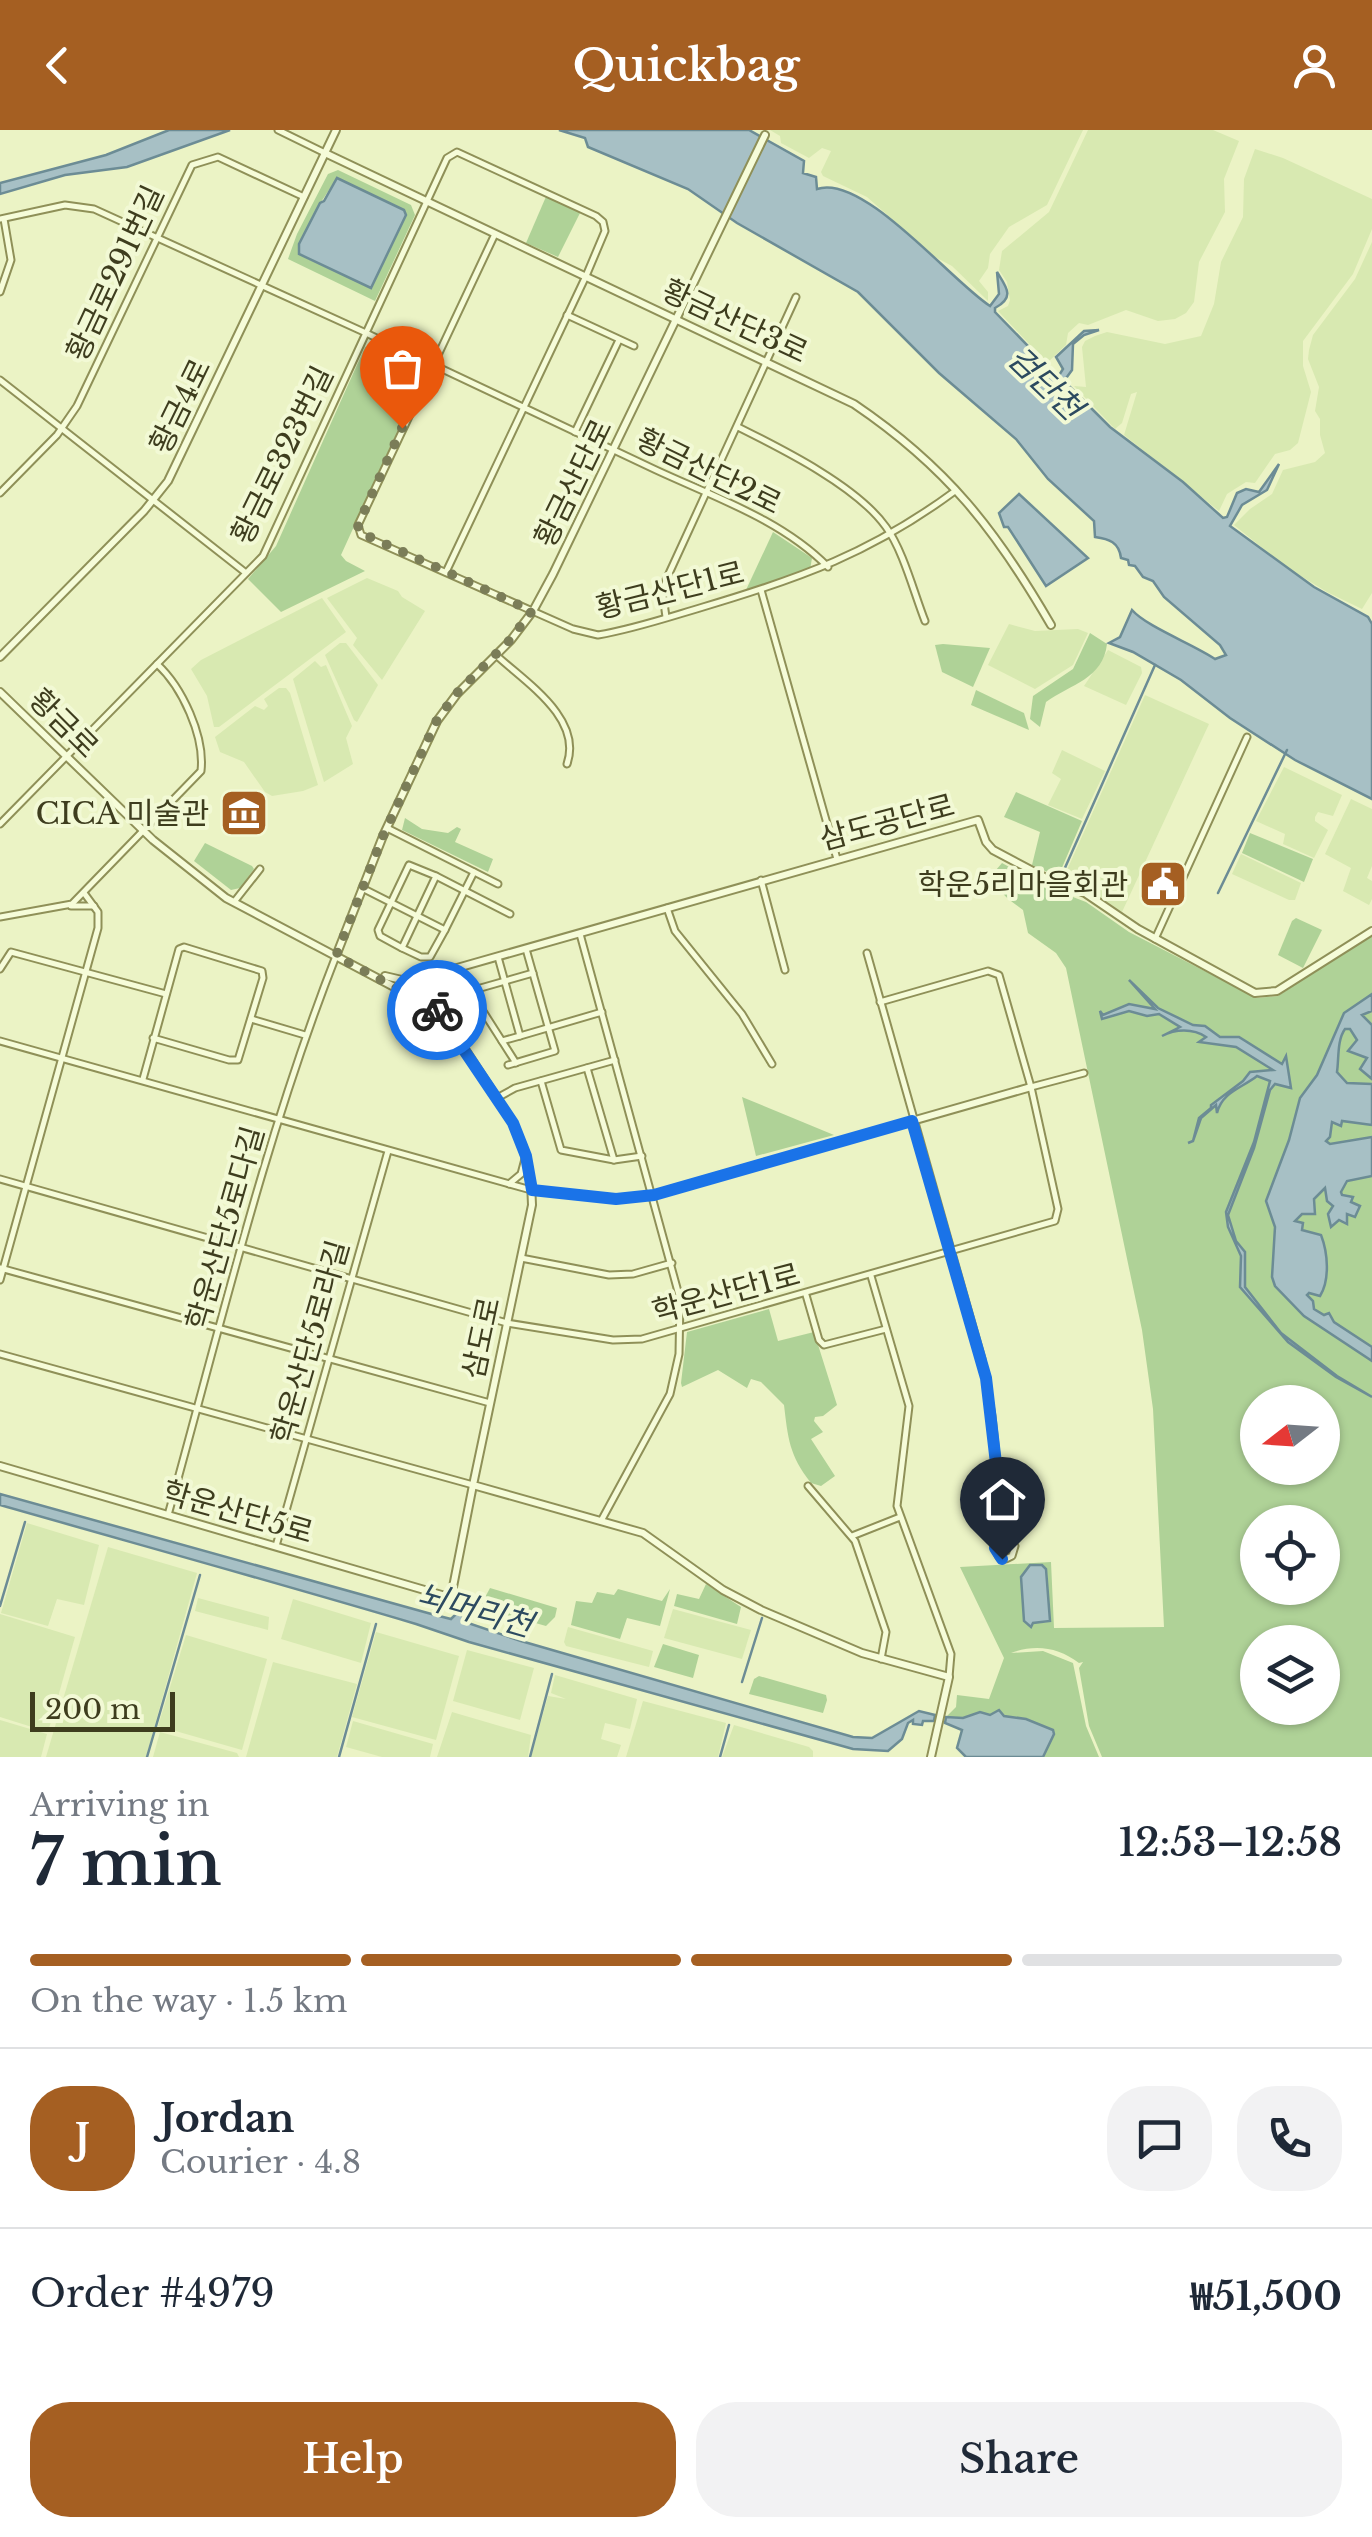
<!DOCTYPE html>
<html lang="en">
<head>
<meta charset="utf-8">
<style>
  :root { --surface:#fff; --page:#f2f2f3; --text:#1f2937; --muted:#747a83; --line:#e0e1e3; --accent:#a55f22 }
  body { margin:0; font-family:"Libre Baskerville","Noto Sans KR",serif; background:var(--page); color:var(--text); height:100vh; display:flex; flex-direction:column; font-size:38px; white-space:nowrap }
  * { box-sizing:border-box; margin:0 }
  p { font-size:32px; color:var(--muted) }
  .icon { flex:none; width:55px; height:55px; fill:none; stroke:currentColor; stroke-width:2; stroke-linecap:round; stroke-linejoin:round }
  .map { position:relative; height:1627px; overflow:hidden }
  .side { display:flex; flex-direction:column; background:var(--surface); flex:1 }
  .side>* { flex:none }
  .needle { width:65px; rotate:253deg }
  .buttons { position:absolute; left:1240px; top:1255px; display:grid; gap:20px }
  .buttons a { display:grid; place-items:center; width:100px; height:100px; border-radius:50%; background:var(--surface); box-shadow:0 2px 8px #0004; font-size:50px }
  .scale { position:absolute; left:30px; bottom:25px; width:145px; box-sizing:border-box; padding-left:10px; border:5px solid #3e3d1e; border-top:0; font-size:28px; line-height:35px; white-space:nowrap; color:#3e3d1e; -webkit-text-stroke:8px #f2f9d5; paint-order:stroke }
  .pin { position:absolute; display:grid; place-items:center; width:85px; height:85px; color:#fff; margin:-102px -42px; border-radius:50% 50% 50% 0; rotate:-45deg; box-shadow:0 0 10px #0007 }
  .pin .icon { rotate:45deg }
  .courier { position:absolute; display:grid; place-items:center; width:100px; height:100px; margin:-50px; border:8px solid #1a73e8; border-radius:50%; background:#fff; color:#222; box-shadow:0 2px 12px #0007 }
  .headline em { font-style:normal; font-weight:600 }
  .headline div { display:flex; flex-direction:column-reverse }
  .headline { display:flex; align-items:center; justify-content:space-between; height:170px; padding:0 30px }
  h1 { font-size:65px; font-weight:600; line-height:75px }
  .bar { display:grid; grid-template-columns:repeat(4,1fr); gap:15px 10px; align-content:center; height:120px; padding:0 30px }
  .bar i { height:12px; border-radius:8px; background:var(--line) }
  .bar .on { background:var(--accent) }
  .bar p { grid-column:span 4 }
  .line { display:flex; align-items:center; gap:25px; padding:0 30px; border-top:2px solid var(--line) }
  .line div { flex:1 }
  .round { display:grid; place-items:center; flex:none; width:105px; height:105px; border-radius:40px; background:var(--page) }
  .action { display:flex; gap:20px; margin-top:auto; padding:20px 30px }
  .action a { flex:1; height:115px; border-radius:40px; background:var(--accent); color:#fff; font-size:40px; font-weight:600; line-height:115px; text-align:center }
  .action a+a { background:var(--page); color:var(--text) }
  header { display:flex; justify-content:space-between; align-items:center; height:130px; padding:0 30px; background:var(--accent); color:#fff; font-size:45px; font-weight:600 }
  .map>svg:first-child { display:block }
  .farmland { fill:#d8e9b1 }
  .green { fill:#afd297; fill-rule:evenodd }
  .water { fill:#a7c0c5; stroke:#6c8c95; stroke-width:2.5 }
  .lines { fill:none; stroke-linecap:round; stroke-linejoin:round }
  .stream { stroke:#6c8c95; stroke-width:2.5 }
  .minor-casing { stroke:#8f9058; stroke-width:9 }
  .tertiary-casing { stroke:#8f9058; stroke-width:10 }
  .minor { stroke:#f6fcd9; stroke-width:5 }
  .tertiary { stroke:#f6fcd9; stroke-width:6 }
  .done { stroke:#7b7d58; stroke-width:10; stroke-dasharray:0 18 }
  .route { stroke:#1a73e8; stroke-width:12 }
  .labels { text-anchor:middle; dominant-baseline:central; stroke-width:8; stroke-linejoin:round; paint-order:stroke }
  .street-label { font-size:30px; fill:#3e3d1e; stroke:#f2f9d5 }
  .poi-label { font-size:30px; fill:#3e3d1e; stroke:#f2f9d5; text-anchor:end }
  .water-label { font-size:32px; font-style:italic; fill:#2c4a60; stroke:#f2f9d5 }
</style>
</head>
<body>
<header><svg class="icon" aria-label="back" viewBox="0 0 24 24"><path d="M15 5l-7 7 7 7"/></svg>Quickbag<svg class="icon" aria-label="person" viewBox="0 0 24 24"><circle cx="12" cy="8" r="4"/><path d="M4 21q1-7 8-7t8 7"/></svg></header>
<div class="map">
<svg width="1372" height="1627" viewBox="0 0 1372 1627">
  <rect width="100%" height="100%" fill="#ebf3c5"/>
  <g class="farmland">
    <polygon points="770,0 1083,0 1047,75 1009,97 990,124 988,138 979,151 988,162 988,171 952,136 935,127 867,67 823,46 821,42 831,21 822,18 809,28 781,13 780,6"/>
    <polygon points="1088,0 1213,0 1239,11 1224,49 1225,82 1199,132 1194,172 1186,183 1175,189 1158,191 1126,180 1088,195 1079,193 1068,203 1066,215 1047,233 998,181 1008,176 1010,170 1007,152 999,140 1002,121 1049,82"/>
    <polygon points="1255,19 1283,28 1372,69 1372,99 1353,144 1303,211 1303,236 1311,262 1298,313 1290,320 1275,324 1255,353 1246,352 1227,364 1219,381 1124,305 1137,262 1131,264 1122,293 1115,299 1074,256 1086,257 1082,217 1085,211 1095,206 1107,202 1165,214 1201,206 1214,174 1221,132 1243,87 1244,49"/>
    <polygon points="1372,112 1372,463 1362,479 1327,462 1286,437 1234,395 1250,379 1272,364 1283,340 1315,332 1325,323 1320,305 1320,289 1315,281 1319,257 1308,229 1309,220 1313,205 1355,149"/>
    <polygon points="367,448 398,461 402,467 425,481 382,550 353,515 357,508 327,468"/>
    <polygon points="322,468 346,502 219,597 214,597 207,566 191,539 201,530"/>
    <polygon points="1009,494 1035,501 1078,499 1088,503 1073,535 1035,559 988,535"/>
    <polygon points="340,513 346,513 378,555 357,592 354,590 325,525"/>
    <polygon points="1108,520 1141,537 1142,543 1126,575 1084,556"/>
    <polygon points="315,531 321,537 326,535 352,596 346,608 353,634 324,652 293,549"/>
    <polygon points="279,558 286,558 290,563 318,655 303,661 272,666 265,662 244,632 220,622 215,607 255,576 264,580 268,576 264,569"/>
    <polygon points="1145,565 1209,594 1122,782 1092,762 1063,749"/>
    <polygon points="1062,620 1105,641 1082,689 1048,675 1061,649 1052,643"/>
    <polygon points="1284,637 1342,665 1333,686 1318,682 1315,687 1315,691 1328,700 1314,728 1283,714 1285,704 1256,691"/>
    <polygon points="1351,669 1372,679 1372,736 1367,748 1372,751 1372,769 1369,775 1343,761 1351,738 1325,724"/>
    <polygon points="1241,724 1301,753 1295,770 1289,770 1232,744"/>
    <polygon points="27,1393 99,1415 84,1475 57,1469 48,1496 1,1483"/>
    <polygon points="108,1417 197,1443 146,1627 46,1627"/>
    <polygon points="198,1468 269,1487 268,1500 195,1481"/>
    <polygon points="293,1469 371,1493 361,1533 281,1509"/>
    <polygon points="673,1479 751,1500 742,1529 664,1508"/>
    <polygon points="0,1484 75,1507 48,1602 0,1587"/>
    <polygon points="568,1497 653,1521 649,1537 566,1516 564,1512"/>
    <polygon points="376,1502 459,1526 436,1610 352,1587"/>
    <polygon points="186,1505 267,1529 242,1620 158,1596"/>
    <polygon points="467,1520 534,1538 520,1590 453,1571"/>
    <polygon points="273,1532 357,1554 337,1627 246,1627"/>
    <polygon points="555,1545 637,1569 630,1599 605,1593 601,1609 621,1615 617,1627 531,1627 548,1566 566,1569 551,1563"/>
    <polygon points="643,1571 726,1593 718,1627 626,1627"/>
    <polygon points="452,1582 531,1605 528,1627 437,1627"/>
    <polygon points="0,1590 47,1604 41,1627 0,1627"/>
    <polygon points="353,1591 433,1614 430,1627 382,1627 346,1617"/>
    <polygon points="734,1595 809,1617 813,1621 813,1627 722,1627"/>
    <polygon points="160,1602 237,1623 239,1627 153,1627"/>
  </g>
  <g class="green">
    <path d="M338,40L411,75L415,85L375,171L288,129L297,104L328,44ZM337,48L404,81L405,85L372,158L308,129L302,112L319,75Z"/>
    <polygon points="548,62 583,77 558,127 526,113"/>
    <polygon points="376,213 420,235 423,245 341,425 346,431 365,441 281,482 248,449 276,416 365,217"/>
    <polygon points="773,402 812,428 810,440 746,460"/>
    <path d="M1090,503L1107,514C1103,549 1071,554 1046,572L1040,597L1030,589L1033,566L1073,539Z"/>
    <polygon points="943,514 990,518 973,557 942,542 935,515"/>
    <polygon points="976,560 1024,583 1029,600 971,575"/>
    <polygon points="1016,662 1082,691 1058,747 1032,735 1040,702 1004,687"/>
    <polygon points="405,688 422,699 448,703 457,697 461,699 455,712 493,729 488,742 402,700"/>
    <polygon points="1250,703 1313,729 1304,752 1242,723"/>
    <polygon points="205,713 252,736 254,739 240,758 231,760 194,731"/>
    <path d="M1002,733L1044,756L1086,772L1129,802L1257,868L1278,866L1372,804V1627H1102L1089,1596L1079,1538L1083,1532L1079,1533C1058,1517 1035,1514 1011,1523L1043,1521L1073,1533L1086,1596L1099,1627H1043L1054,1604L1026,1589L1004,1586L996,1581L990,1585L980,1582L963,1588L946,1587L956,1577L957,1565L989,1569L1004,1528L960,1437L1051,1432L1054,1498L1164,1497L1153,1279L1142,1200L1066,838L1056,823L1028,803L1023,780C1004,765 1000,767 996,740ZM1258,1272H1322V1338H1258ZM1258,1392H1322V1458H1258ZM1031,1435L1047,1441L1049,1492L1032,1493L1022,1444ZM1258,1512H1322V1578H1258Z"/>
    <polygon points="1296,788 1322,800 1303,838 1278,825 1292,791"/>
    <polygon points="742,967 834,1005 756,1026"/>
    <path d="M769,1179L778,1211L814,1202L837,1275L823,1286L815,1287L814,1291L823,1302L811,1309L835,1346L821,1356L811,1353C789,1325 788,1308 784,1275L761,1252L751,1249L747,1258L718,1240L682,1257L681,1253L687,1202Z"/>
    <polygon points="706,1454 741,1477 737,1494 674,1476 677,1464 699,1469"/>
    <polygon points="490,1458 557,1478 555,1487 546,1496 482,1478 481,1475"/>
    <polygon points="618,1459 662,1471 670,1459 660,1496 627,1488 620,1509 571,1495 576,1471 592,1473 597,1462 614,1465"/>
    <polygon points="663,1514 699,1525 693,1548 654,1537"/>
    <polygon points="759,1546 826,1565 827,1570 823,1583 749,1564 754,1549"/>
  </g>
  <g class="water">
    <polygon points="169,0 230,0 127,37 65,45 0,64 0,53 106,25"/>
    <path d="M559,0H749L804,31L803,43L816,47L817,59C863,43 951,151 990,176L999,164L997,142C1007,158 1015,167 995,178V182L1058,247L1063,239L1056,227L1084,201L1099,200L1084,205L1073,214L1072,240L1064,251L1110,297L1183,352L1223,388L1227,387L1237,363L1246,359L1259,362L1279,334L1267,360L1242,375L1230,396L1314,457L1368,487L1372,494V669L1295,630L1230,588L1181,550L1133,522L1109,513L1120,507L1132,480C1147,497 1193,514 1215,529L1226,525L1220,515L1164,467L1153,451L1143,447L1135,436L1129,435L1128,430L1121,428C1119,412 1109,409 1095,407L1094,391L1048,349L1016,309L939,243L858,162L737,93L688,59L588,17L585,8Z"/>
    <polygon points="337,48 404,80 406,85 371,158 299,124 299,114 320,73 324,71"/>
    <polygon points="1019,364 1088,428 1046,456 1008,397 1004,397 999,383"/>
    <path d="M1129,850L1158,878L1193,895L1205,896L1220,907H1239L1282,934L1286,926L1291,958L1275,954L1270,960L1254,1018L1228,1085L1236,1111L1245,1122V1157L1281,1203L1337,1246L1372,1267L1336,1247L1288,1212L1240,1157L1241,1126L1228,1097L1226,1082L1254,1012L1270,951L1257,946C1242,958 1222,962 1217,983L1216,975L1201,988L1193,1011L1188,1013L1193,1011L1199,988L1211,978V975L1243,951L1250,942L1273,940L1236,917L1199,912L1206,907C1193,898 1175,899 1162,906L1180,897L1159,884L1147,886L1129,881L1102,889L1100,881L1103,885L1129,874L1155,879Z"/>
    <path d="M1372,864V881L1362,885L1372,895V949L1360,939L1367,928L1348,921L1357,910L1350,899H1345C1337,910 1339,928 1337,942L1347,953L1372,954V995L1342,991L1341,996L1332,992L1330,1007L1326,1011L1330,1014L1372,1007V1046L1347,1051L1341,1062L1342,1065L1353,1067L1351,1072L1360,1076L1355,1087L1347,1084V1094L1339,1090L1331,1097L1328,1084L1333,1076L1327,1071L1325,1058L1314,1069L1315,1084H1302L1295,1091L1303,1093L1302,1100L1321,1105C1328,1123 1330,1150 1320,1166L1309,1163L1307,1165L1313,1171L1314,1179L1324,1185L1329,1183L1334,1192L1372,1217V1231L1304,1186L1275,1156L1272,1147L1275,1097L1266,1071L1289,1010L1300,968L1317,945L1344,883Z"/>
    <path d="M0,1364L435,1485L451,1489L457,1483L466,1488L468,1493L521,1511L853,1607L872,1608L919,1581L935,1585L934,1591H923L922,1595L913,1594V1590L908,1593L902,1609L888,1621L853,1619L469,1512L416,1494C278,1453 133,1413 0,1375Z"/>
    <polygon points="1030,1435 1042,1435 1046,1439 1050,1491 1033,1493 1031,1497 1024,1491 1021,1447"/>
    <polygon points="999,1580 1004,1586 1026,1589 1053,1600 1054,1604 1043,1627 966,1627 957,1618 962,1600 945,1593 946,1587 963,1588 980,1582 990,1585"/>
  </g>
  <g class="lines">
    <g class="stream">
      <polyline points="1060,749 1155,535"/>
      <polyline points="1218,763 1287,620"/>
      <polyline points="0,1476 25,1392"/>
      <polyline points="742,1552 762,1488"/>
      <polyline points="147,1627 200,1445"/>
      <polyline points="339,1627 376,1494"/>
      <polyline points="530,1627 552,1544"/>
      <polyline points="720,1627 729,1595"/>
    </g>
    <g class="minor-casing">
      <g id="minor">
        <polyline points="278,0 325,23"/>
        <polyline points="0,89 65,75 94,79 366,203 263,426 0,694"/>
        <path d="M495,104L358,395L361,405L573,499L598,505C634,499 669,487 703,477C801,448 871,423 955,361"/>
        <polyline points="0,162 11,130 4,89"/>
        <polyline points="567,185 634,216"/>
        <polyline points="0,250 246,443"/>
        <path d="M738,297C782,319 857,356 886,397C903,420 914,463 925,491"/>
        <polyline points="575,302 619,210"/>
        <polyline points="0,363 57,305 77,276 192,35 218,27 304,67"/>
        <path d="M446,442L586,146L605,101L603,92L596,86L457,22L447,28L366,203C463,249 560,294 656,340C714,367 782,390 828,437"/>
        <polyline points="761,460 837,729"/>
        <polyline points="666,487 663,466 666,450 796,167"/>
        <path d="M496,525C525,552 583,588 567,634"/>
        <polyline points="387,698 498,754"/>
        <polygon points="409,735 436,746 402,818 380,806 378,800"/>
        <polyline points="436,746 510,784"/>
        <polyline points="761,750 785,840"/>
        <polyline points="362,758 445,800 474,742"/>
        <polyline points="234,772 260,739"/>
        <polyline points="71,776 94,776"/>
        <polyline points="667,778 675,801 742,884 772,934"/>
        <path d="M0,787L72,774L201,641C205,606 182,557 157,534"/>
        <polyline points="580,804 680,1169 679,1224 670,1264 601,1391"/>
        <polyline points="1155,809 1247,607"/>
        <polyline points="402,818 421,827 430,827 445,800"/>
        <polyline points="867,823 982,1229 992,1286 1003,1393"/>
        <polyline points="498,827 520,906 602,882"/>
        <polyline points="0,839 11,822 166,864"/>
        <polyline points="456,839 516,933"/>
        <polyline points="470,861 533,843"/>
        <polyline points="251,889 305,905"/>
        <polyline points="0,911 531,1060"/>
        <polyline points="502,911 520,906"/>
        <polyline points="508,935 555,921 526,819"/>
        <polyline points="587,938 614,1030"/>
        <polyline points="143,949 179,819 184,817 262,841 263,848 238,930 229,930 153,908"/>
        <polyline points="541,951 561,1020 614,1030 642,1026"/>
        <polyline points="1031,957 1084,943"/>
        <polyline points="497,968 515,958 615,930"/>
        <polyline points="0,1049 507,1193 613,1210 642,1209 1055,1091 1058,1079 1031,957 999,845 988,841 880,872"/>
        <polyline points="509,1054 521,1044 525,1029"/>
        <polyline points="521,1128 609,1145 633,1144 672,1133"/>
        <polyline points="0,1138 490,1273"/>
        <polyline points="871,1146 909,1276 897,1376 951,1524 949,1547"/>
        <polyline points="0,1150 98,798 98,782 84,763"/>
        <polyline points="806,1165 819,1210 824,1215 886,1199"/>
        <polyline points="0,1224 473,1355"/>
        <polyline points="808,1356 855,1411 886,1502 881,1529"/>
        <path d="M168,1385C220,1198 265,1007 336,826"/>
        <polygon points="1003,1393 1015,1416 1012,1426 1006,1429 999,1427 995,1419"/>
        <polyline points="852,1406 900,1387"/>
        <polyline points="276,1416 388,1021"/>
      </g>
    </g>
    <g class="tertiary-casing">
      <g id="tertiary">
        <path d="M325,23L854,274C947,337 996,400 1051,495"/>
        <polyline points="0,527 144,381 168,351 336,0"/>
        <polyline points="0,562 153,710 226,768 432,877 448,893 513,993 523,1017 531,1052 532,1075 473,1355 643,1403 723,1460 761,1480 862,1523 949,1547 931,1627"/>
        <polyline points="336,826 383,706 437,591 457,564 511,510 533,481 553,444 765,5"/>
        <polyline points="385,846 402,850 426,846"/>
        <polyline points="434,846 434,861 446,886"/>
        <polyline points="414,865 425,849 436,844 978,690 986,712 993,720 1044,747 1085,763 1138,799 1255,863 1277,861 1372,801"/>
        <polyline points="532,1060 615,1069 653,1065 1031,957"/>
        <polyline points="0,1336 445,1466 452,1462 473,1355"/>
      </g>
    </g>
    <use href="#minor" class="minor"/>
    <use href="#tertiary" class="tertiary"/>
  </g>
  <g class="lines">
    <polyline class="done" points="402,298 358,395 359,402 532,481 510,510 456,564 437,590 383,706 336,826 437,880"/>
    <polyline class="route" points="437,880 513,993 526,1026 532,1060 616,1069 654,1065 912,991 986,1248 1003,1393 995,1418 1002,1429"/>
  </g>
  <defs>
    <g id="museum-square" transform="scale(2.5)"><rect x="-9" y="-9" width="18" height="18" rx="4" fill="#a55f22" stroke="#f2f9d5"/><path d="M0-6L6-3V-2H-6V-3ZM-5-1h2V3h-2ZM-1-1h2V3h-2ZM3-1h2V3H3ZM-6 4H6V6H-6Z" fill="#fff"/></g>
    <g id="civic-square" transform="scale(2.5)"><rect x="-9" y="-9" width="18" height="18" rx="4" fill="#a55f22" stroke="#f2f9d5"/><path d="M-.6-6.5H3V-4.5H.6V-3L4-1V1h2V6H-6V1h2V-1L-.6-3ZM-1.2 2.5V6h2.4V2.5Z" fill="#fff"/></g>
  </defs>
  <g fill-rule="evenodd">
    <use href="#museum-square" x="244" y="683"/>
    <use href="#civic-square" x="1163" y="754"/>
  </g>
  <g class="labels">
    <g class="street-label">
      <text transform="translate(115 143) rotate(-65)">황금로291번길</text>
      <text transform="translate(735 191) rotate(25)">황금산단3로</text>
      <text transform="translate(180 276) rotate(-64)">황금4로</text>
      <text transform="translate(282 325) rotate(-64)">황금로323번길</text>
      <text transform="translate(709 341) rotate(26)">황금산단2로</text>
      <text transform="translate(573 353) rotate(-64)">황금산단로</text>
      <text transform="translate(670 460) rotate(-14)">황금산단1로</text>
      <text transform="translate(64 593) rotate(45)">황금로</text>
      <text transform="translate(887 692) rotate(-15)">삼도공단로</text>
      <text transform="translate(225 1098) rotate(-74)">학운산단5로다길</text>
      <text transform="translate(726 1163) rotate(-15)">학운산단1로</text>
      <text transform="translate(481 1208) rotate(-78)">삼도로</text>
      <text transform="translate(310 1212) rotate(-74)">학운산단5로라길</text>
      <text transform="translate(238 1382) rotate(16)">학운산단5로</text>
    </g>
    <g class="poi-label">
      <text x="209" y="683">CICA 미술관</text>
      <text x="1128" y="754">학운5리마을회관</text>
    </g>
    <g class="water-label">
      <text transform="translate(1045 253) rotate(44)">검단천</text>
      <text transform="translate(475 1480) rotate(16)">뇌머리천</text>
    </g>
  </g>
</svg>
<div class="buttons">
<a><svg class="needle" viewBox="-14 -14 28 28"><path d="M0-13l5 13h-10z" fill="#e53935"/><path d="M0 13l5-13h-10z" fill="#747a83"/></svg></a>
<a><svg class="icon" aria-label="locate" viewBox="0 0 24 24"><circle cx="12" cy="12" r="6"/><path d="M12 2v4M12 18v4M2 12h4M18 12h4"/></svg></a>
<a><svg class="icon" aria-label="layers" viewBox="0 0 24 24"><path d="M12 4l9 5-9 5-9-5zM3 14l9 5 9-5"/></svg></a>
</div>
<div class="scale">200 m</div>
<div class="pin" style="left:402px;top:298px;background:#ea580c"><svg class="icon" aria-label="bag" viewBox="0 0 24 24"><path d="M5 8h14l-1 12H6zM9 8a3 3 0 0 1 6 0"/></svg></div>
<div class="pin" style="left:1002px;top:1429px;background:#1f2937"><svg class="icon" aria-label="home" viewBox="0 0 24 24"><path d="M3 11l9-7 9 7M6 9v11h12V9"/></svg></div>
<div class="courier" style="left:437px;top:880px"><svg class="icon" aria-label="bike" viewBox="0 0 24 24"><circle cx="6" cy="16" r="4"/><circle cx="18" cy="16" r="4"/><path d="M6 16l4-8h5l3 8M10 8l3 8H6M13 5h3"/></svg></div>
</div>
<section class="side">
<div class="headline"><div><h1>7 min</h1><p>Arriving in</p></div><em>12:53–12:58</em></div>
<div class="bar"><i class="on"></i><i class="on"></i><i class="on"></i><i></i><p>On the way · 1.5 km</p></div>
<div class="line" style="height:180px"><b class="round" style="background:var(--accent);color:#fff">J</b><div><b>Jordan</b><p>Courier · 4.8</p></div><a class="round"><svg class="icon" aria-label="chat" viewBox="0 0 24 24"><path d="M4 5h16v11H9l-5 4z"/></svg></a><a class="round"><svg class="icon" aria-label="phone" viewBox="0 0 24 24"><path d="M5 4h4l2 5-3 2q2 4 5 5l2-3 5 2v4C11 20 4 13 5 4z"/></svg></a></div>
<div class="line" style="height:130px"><div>Order #4979</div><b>₩51,500</b></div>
<div class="action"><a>Help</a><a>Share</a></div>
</section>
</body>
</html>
